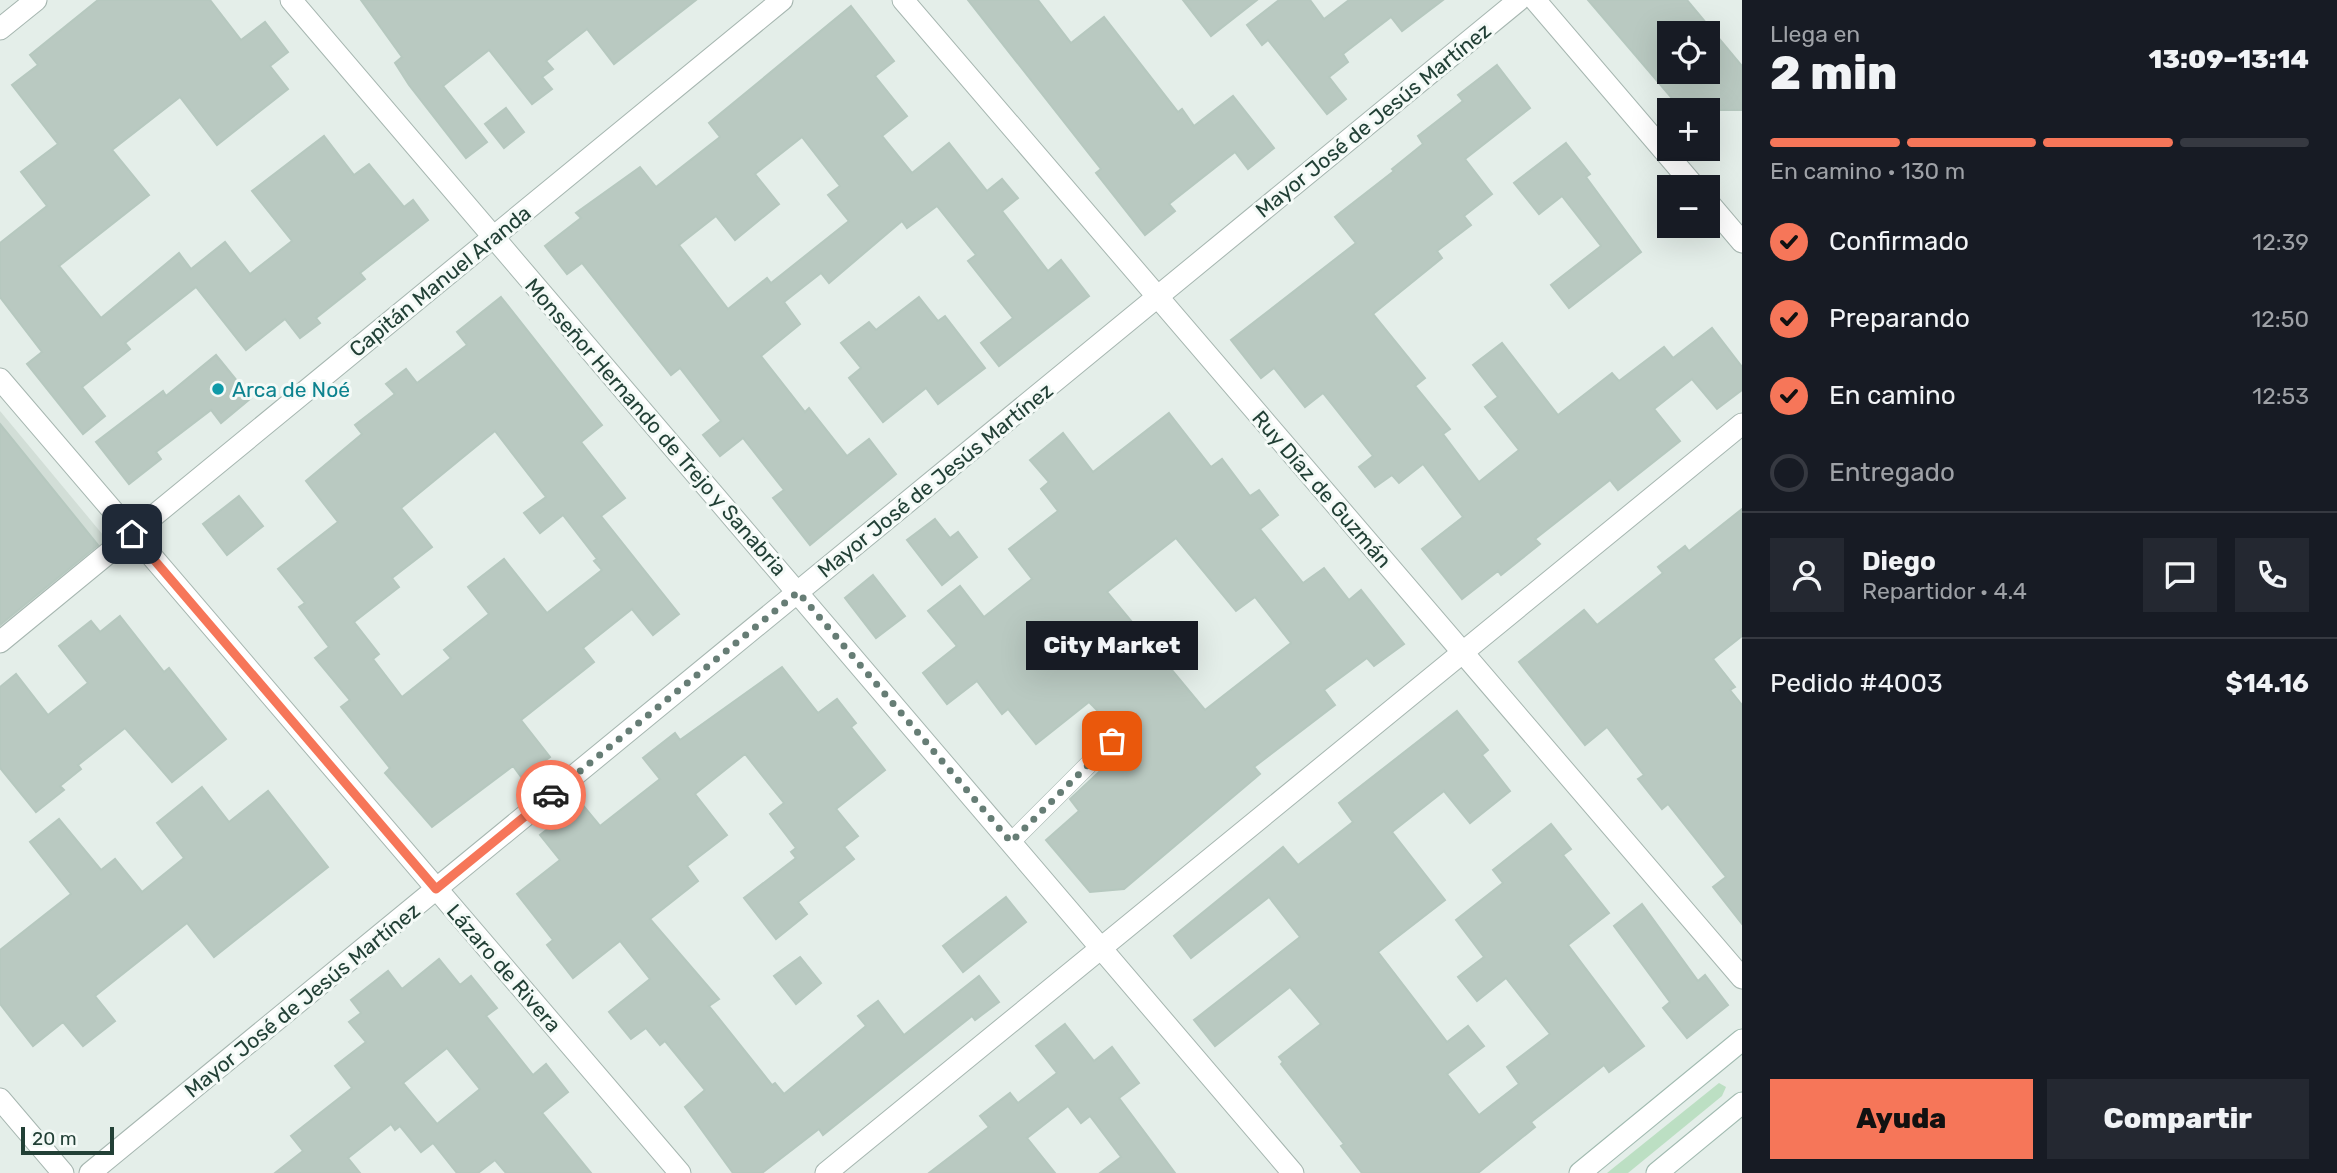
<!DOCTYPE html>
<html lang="es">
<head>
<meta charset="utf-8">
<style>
  :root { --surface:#171b24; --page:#242831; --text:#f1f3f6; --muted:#9ea1a6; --line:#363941; --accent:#f67659 }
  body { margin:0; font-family:Rubik,sans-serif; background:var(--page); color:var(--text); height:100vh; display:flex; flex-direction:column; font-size:26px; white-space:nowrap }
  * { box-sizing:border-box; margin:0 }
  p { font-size:23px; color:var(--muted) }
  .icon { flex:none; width:38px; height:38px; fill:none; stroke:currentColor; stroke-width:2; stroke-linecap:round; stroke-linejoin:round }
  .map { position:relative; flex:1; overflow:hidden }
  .side { display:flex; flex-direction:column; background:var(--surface); width:595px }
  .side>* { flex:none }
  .controls { position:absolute; left:1657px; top:21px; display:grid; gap:14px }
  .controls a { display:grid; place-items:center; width:63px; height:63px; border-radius:0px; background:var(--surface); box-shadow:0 7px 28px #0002; font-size:35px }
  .scale { position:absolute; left:21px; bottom:18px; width:93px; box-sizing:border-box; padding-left:7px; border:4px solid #224036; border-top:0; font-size:19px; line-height:24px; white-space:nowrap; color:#224036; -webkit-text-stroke:5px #f4faf7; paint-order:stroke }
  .pin { position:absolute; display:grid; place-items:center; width:60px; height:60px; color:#fff; margin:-30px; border-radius:14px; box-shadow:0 4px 10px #0006 }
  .courier { position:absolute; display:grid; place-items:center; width:70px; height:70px; margin:-35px; border:5px solid #f67659; border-radius:50%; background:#fff; color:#222; box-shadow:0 2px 9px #0007 }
  .bubble { position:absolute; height:49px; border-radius:0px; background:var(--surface); box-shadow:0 7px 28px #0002; font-size:23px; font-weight:800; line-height:49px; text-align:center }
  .summary em { font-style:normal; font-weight:800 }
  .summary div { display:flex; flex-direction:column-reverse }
  .summary { display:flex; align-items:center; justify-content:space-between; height:119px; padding:0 28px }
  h1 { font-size:46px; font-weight:800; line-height:52px }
  .bar { display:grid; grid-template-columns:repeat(4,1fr); gap:10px 7px; align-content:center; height:84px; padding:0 28px }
  .bar i { height:9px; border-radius:5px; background:var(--line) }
  .bar .current { background:var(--accent) }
  .bar p { grid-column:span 4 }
  .line { display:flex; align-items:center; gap:18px; padding:0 28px; border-top:2px solid var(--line) }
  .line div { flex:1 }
  .round { display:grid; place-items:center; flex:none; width:74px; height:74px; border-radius:0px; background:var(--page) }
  ol { padding:0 28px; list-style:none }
  li { display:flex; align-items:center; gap:21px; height:77px }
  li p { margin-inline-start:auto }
  li .icon { padding:7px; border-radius:50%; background:var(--accent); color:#111; stroke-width:4 }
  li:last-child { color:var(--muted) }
  li i { width:38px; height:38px; border:4px solid var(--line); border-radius:50% }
  .action { display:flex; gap:14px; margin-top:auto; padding:14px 28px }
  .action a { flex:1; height:80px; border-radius:0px; background:var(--accent); color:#111; font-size:28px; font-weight:800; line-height:80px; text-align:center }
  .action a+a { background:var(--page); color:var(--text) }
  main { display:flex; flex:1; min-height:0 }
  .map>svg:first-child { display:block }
  .built { fill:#d2ded7 }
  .green { fill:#bcdfc3 }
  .building { fill:#b9c9c1; stroke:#b6c8bf; stroke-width:2; fill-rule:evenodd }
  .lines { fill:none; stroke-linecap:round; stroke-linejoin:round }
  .service-casing { stroke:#a6b6b0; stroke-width:19 }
  .minor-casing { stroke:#a6b6b0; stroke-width:23 }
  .tertiary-casing { stroke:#a6b6b0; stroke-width:23 }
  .secondary-casing { stroke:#a1bab0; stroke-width:23 }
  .service { stroke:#fff; stroke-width:18 }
  .minor { stroke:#fff; stroke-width:21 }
  .tertiary { stroke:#fff; stroke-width:21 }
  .secondary { stroke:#fff; stroke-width:21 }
  .done { stroke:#667d75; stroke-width:7; stroke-dasharray:0 12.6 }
  .route { stroke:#f67659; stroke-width:9 }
  .culture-dot { fill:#0f9aa8; stroke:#f4faf7; stroke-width:2.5 }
  .labels { text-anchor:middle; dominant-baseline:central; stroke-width:6; stroke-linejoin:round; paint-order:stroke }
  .street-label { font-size:21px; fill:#224036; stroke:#f4faf7 }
  .culture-label { font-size:21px; fill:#0d838f; stroke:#f4faf7; text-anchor:start }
</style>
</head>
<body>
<main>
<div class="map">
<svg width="1742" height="1173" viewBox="0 0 1742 1173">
  <rect width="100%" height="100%" fill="#e4eee9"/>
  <polygon class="built" points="0,411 108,541 0,628"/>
  <polygon class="green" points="1719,1083 1726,1087 1722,1096 1628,1173 1607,1173"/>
  <g class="building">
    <polygon points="98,0 210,0 241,40 265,22 288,52 270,66 288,89 217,145 180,97 112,150 149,195 59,266 101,318 179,253 191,269 225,242 250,274 292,241 252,191 324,136 354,175 369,164 404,207 413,200 428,220 360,273 365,279 316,318 320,323 300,338 285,319 246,350 196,287 125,343 130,349 82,387 105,416 83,434 27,364 42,352 0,297 0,243 47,206 21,172 58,144 12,85 38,65 30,55"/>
    <polygon points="361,0 696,0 614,64 587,29 546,61 553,69 542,77 552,89 532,104 489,50 443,86 487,142 466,158 409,85 395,63 402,57"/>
    <polygon points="968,0 1038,0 1071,43 1104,17 1178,112 1182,109 1194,126 1233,96 1274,148 1248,169 1235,152 1169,204 1175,211 1145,235 1096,173 1101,169"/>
    <polygon points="1183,0 1257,0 1211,36"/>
    <polygon points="1279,0 1310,0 1324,19 1349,0 1443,0 1402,31 1391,17 1343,54 1348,62 1329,77 1346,99 1327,114 1268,40 1262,45 1247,25"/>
    <path d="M1588,0H1687L1742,66V110H1682ZM1670,33H1708V72H1670Z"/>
    <path d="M851,6L894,61L875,76L907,116L882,136L912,173L949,143L987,191L1002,179L1018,198L1002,211L1048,271L1061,260L1089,296L999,366L981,343L1013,318L968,261L976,255L937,206L907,228L902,221L829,283L821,273L784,302L800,324L761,356L805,412L809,408L847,456L869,439L896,474L810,545L773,498L784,490L743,438L720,456L703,435L721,421L680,368L671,375L582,263L567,274L545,246L581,218L576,213L640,167L656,187L720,137L709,123ZM802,137L840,186L828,195L849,221L771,283L767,278L728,309L679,245L716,216L735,240L779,204L755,174Z"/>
    <polygon points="1497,65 1530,108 1465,159 1492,194 1464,216 1471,225 1437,251 1442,258 1373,314 1425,378 1415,386 1450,429 1443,434 1479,482 1519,450 1485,407 1498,397 1473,365 1502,343 1558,415 1612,373 1619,381 1664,347 1673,358 1712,328 1742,367 1742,390 1717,409 1692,379 1654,409 1680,441 1618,490 1610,480 1535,539 1540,544 1501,575 1498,571 1462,599 1422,549 1463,517 1423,464 1399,483 1392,475 1375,487 1359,467 1373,456 1323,393 1305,407 1274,368 1261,378 1231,340 1356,243 1335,217 1394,171 1392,169 1423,144 1418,136 1463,101 1458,95"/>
    <polygon points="506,108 524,132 504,148 485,124"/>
    <polygon points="1566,143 1590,174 1586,177 1641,252 1569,308 1551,285 1601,246 1562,196 1539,214 1514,183"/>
    <path d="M501,297L602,425L581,442L625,498L601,516L679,614L653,635L632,609L583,648L594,662L521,720L550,757L522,778L513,766L432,827L385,773L390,768L341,707L350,700L315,658L329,647L299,607L305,603L278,569L338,522L306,481L362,434L355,425L395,394L386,384L406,369L417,383L467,345L457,332ZM495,431L546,497L524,513L540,533L563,515L597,559L594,561L602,570L547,613L504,559L468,587L489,614L444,650L451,658L402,697L373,659L379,654L354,622L399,587L392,578L432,547L401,508Z"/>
    <polygon points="919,297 938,321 945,316 985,368 938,404 926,388 883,422 849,378 861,368 841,343 869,322 876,330"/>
    <polygon points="216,355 251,398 221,423 211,410 156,452 161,459 129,484 96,442 163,391 166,396"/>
    <path d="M1169,413L1211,467L1222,459L1250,496L1259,490L1278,515L1260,529L1303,583L1324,568L1349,600L1361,590L1404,644L1374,666L1367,658L1324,690L1335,705L1254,767L1260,774L1124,889L1090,892L1046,840L1079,811L1070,799L1127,746L1123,737L1089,702L1036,744L1008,709L1002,714L977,681L947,704L923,673L957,646L928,611L960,586L984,617L1032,579L1009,549L1058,511L1041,489L1049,482L1030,460L1063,433L1093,472ZM1176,538L1236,611L1255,597L1291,643L1205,710L1107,592Z"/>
    <polygon points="0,424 98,545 0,625"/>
    <polygon points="239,496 263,526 227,555 203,524"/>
    <polygon points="1742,509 1742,636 1713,659 1735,687 1730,690 1742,705 1742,924 1713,887 1726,877 1668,804 1662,809 1638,779 1644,775 1607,727 1585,745 1519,662 1584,610 1597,625 1663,573 1658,567 1685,546 1689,551"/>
    <polygon points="935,519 950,538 958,532 977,557 942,585 907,540"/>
    <polygon points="873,575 905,616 876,638 845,598"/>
    <polygon points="120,616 164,672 169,668 226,739 172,782 125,728 78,765 81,769 60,786 64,790 36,812 0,768 0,687 16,674 48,715 88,683 59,646 91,621 100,632"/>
    <polygon points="782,667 818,713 837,699 856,723 851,727 885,770 836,809 858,836 844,847 854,859 798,902 807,914 776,939 744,898 796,858 791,852 796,848 770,814 784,803 745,754 695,794 727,835 687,866 698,881 650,919 719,999 709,1006 772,1085 775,1083 784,1094 866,1026 858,1016 878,1001 904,1035 979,976 999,1002 975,1020 972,1016 823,1135 819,1129 762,1173 733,1173 685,1107 705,1090 665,1041 660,1045 646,1028 631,1039 609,1012 650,979 620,941 573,978 547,945 553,940 517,894 560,860 540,835 581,803 600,826 660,779 643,758 675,733 680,740"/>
    <polygon points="1457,711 1488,750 1482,755 1510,791 1470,823 1444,791 1392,832 1445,900 1378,952 1447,1042 1468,1026 1484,1046 1447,1074 1479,1115 1519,1084 1507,1067 1550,1034 1506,978 1477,1001 1458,977 1484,957 1456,920 1503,883 1493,870 1551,824 1571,849 1563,855 1609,913 1568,945 1644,1046 1609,1072 1604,1065 1531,1122 1535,1127 1478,1173 1362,1173 1341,1146 1344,1144 1281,1064 1283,1062 1279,1057 1321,1024 1290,987 1215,1046 1194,1020 1300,937 1269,897 1191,958 1174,936 1283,847 1298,865 1353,822 1339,803"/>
    <polygon points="202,787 229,822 268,791 328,867 214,957 187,923 95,996 115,1021 83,1046 63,1022 33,1046 0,1004 0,950 71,894 30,842 59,819 101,870 115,859 142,892 184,858 157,823"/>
    <polygon points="1006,897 1026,922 963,972 943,946"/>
    <polygon points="1642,904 1698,981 1705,975 1728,1005 1687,1038 1663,1008 1670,1002 1614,926"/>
    <polygon points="800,957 821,983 796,1004 774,976"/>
    <path d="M439,959L460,985L471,976L497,1008L486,1016L533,1075L546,1064L568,1092L542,1113L591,1173H506L495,1160L478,1173H457L433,1143L421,1152L400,1126L395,1130L391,1124L348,1158L360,1173H275L303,1151L291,1136L352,1088L335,1066L366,1042L349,1022L361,1013L351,1000L388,971L402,989ZM447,1048L480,1089L437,1124L403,1083Z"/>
    <polygon points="1065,1024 1094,1061 1112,1047 1139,1083 1119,1098 1175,1173 1100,1173 1121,1157 1090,1116 1081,1123 1068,1106 1027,1138 1055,1173 929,1173 989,1127 980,1116 1010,1093 1018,1103 1057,1073 1036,1046"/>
  </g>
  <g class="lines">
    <g class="service-casing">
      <polyline id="service" points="1011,842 1112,741"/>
    </g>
    <g class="minor-casing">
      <g id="minor">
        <polyline points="291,0 1293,1173"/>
        <polyline points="903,0 1742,978"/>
        <polyline points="0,29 36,0"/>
        <polyline points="0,379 680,1173"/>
        <polyline points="0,642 782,0"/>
        <polyline points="0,1099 63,1173"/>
        <polyline points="90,1173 1519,0"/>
        <polyline points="826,1173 1742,424"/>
      </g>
    </g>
    <g class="tertiary-casing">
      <g id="tertiary">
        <polyline points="1535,0 1695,187"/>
        <polyline points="1708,202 1742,242"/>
      </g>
    </g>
    <g class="secondary-casing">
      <g id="secondary">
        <polyline points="1580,1173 1742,1040"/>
        <polyline points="1657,1173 1742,1103"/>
      </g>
    </g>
    <use href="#service" class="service"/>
    <use href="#minor" class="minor"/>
    <use href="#tertiary" class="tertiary"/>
    <use href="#secondary" class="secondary"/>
  </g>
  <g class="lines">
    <polyline class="done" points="551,795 798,592 1011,842 1112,741"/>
    <polyline class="route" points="132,534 436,889 551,795"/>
  </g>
  <circle class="culture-dot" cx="218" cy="389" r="7"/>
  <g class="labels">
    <g class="street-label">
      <text transform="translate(1373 120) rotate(-39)">Mayor José de Jesús Martínez</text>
      <text transform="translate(440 281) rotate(-39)">Capitán Manuel Aranda</text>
      <text transform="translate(656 427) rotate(49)">Monseñor Hernando de Trejo y Sanabria</text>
      <text transform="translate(935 480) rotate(-39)">Mayor José de Jesús Martínez</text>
      <text transform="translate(1322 489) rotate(49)">Ruy Díaz de Guzmán</text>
      <text transform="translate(504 968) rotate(49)">Lázaro de Rivera</text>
      <text transform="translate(302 1000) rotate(-39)">Mayor José de Jesús Martínez</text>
    </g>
    <g class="culture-label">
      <text x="232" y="389">Arca de Noé</text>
    </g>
  </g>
</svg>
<div class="controls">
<a><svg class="icon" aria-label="locate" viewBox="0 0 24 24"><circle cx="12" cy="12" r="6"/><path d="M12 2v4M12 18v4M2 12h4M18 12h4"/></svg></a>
<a>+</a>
<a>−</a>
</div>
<div class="scale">20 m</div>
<div class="pin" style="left:1112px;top:741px;background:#ea580c"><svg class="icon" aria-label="bag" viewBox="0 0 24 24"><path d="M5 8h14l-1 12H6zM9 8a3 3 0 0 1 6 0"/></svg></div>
<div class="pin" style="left:132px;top:534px;background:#1f2937"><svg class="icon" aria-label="home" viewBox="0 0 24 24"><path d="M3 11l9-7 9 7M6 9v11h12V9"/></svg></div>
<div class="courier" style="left:551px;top:795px"><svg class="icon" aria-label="car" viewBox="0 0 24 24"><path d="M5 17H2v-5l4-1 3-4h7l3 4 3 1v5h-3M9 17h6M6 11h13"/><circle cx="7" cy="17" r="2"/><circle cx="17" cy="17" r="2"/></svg></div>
<div class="bubble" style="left:1026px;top:621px;width:172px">City Market</div>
</div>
<section class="side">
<div class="summary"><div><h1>2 min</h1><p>Llega en</p></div><em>13:09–13:14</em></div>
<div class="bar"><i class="current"></i><i class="current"></i><i class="current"></i><i></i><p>En camino · 130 m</p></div>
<ol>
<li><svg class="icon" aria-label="check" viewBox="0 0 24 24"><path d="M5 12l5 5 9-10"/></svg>Confirmado<p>12:39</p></li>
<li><svg class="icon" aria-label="check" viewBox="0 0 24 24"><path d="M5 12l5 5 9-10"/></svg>Preparando<p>12:50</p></li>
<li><svg class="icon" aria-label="check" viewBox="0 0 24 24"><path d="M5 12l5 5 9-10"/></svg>En camino<p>12:53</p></li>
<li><i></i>Entregado</li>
</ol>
<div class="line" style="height:126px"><a class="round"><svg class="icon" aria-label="person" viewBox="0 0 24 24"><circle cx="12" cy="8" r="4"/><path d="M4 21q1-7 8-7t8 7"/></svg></a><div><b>Diego</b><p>Repartidor · 4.4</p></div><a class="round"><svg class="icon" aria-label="chat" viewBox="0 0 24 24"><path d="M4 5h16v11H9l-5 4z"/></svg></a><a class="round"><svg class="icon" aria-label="phone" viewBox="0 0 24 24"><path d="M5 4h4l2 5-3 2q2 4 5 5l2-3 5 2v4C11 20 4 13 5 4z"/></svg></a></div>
<div class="line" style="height:91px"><div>Pedido #4003</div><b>$14.16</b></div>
<div class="action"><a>Ayuda</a><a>Compartir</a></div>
</section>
</main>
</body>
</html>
